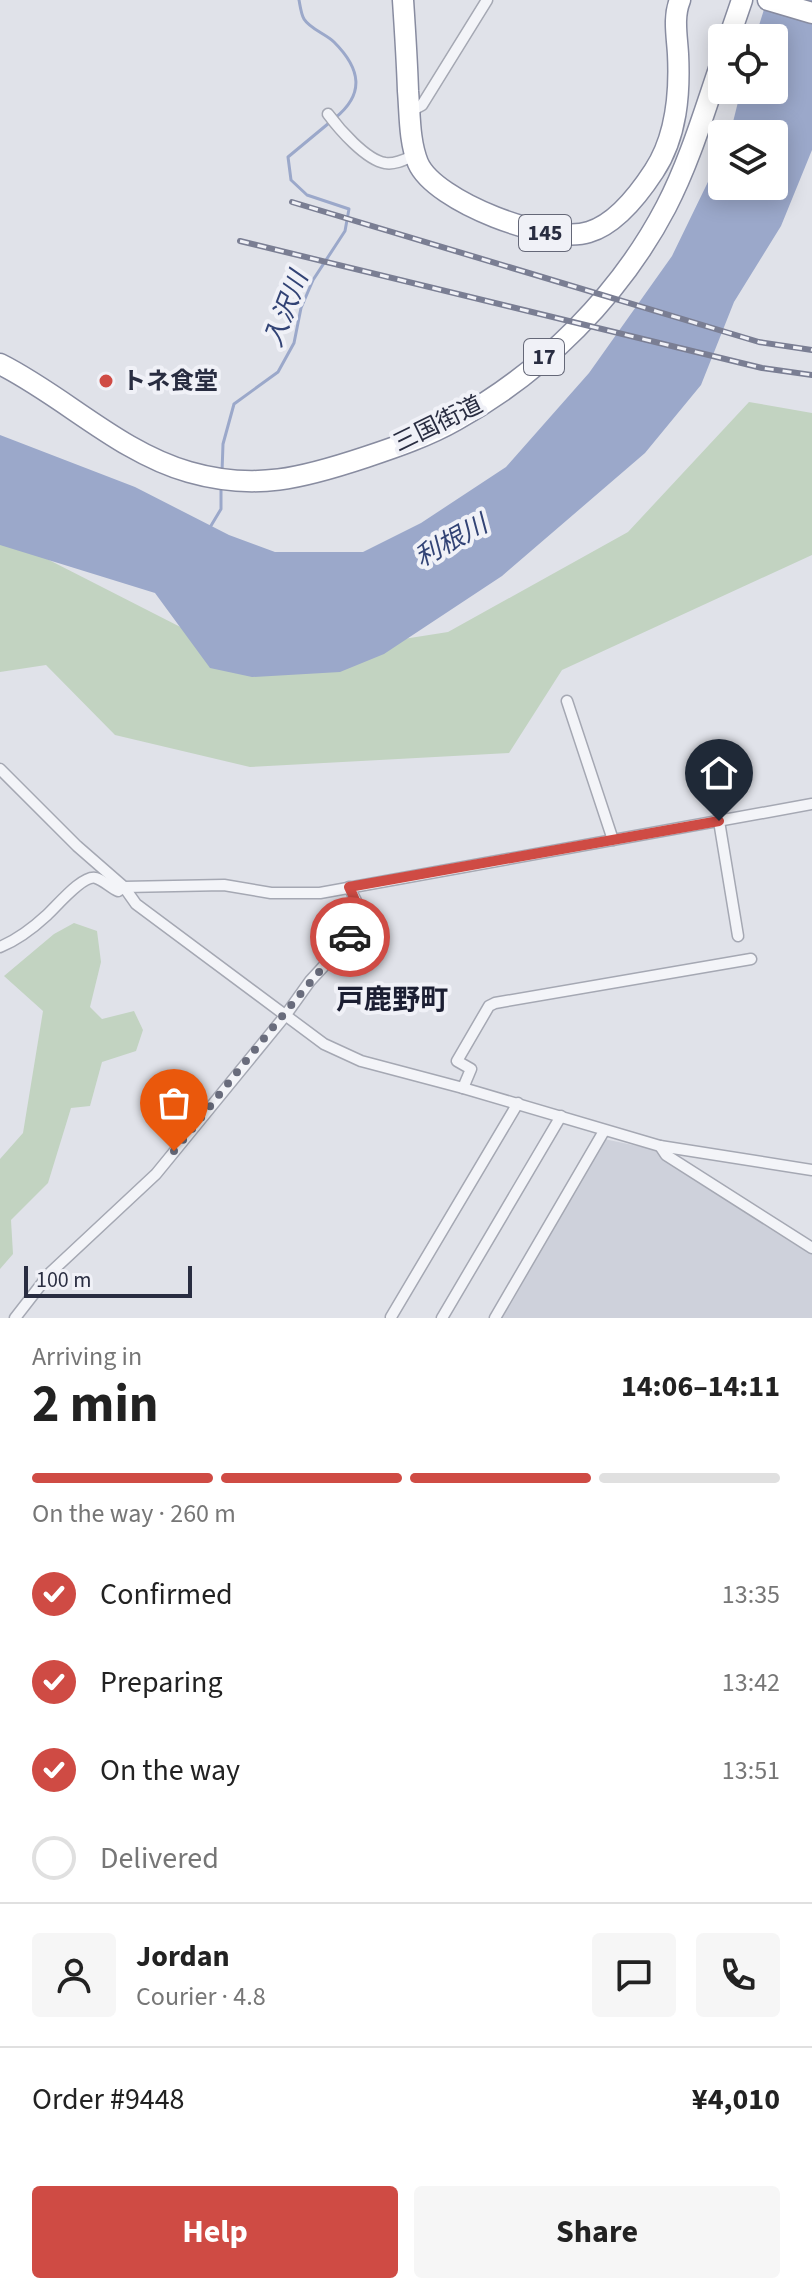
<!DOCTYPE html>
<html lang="en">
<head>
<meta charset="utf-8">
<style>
  :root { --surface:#fff; --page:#f6f6f6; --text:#222; --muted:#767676; --line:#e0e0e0; --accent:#cf4b44 }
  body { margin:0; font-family:"Source Sans 3","Noto Sans JP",sans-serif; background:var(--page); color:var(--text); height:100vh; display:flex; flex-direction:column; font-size:30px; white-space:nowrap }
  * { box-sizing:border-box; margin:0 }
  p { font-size:26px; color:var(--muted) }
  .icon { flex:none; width:44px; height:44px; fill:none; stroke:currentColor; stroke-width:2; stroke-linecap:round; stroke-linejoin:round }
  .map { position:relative; height:1318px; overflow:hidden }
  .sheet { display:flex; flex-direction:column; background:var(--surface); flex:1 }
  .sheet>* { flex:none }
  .buttons { position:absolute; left:708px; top:24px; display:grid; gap:16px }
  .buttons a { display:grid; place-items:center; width:80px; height:80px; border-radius:8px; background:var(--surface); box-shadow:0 4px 20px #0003; font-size:40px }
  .scale { position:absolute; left:24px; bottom:20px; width:168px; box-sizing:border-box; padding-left:8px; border:4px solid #292d41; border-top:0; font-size:22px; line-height:28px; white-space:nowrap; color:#292d41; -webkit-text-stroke:6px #f0f1f7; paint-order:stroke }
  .pin { position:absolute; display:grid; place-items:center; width:68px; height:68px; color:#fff; margin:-82px -34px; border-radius:50% 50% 50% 0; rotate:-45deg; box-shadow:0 0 8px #0007 }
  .pin .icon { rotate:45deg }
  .courier { position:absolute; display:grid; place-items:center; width:80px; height:80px; margin:-40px; border:6px solid #cf4b44; border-radius:50%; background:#fff; color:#222; box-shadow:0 2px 10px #0007 }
  .summary em { font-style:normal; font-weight:700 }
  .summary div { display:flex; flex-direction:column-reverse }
  .summary { display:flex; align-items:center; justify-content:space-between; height:136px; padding:0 32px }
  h1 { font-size:52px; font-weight:700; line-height:60px }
  .bar { display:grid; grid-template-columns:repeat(4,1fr); gap:12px 8px; align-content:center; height:96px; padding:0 32px }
  .bar i { height:10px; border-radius:6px; background:var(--line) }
  .bar .current { background:var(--accent) }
  .bar p { grid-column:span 4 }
  .line { display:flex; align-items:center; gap:20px; padding:0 32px; border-top:2px solid var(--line) }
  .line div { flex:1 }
  .round { display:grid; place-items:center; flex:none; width:84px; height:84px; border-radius:8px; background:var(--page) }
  ol { padding:0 32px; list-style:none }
  li { display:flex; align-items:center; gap:24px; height:88px }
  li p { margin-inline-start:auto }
  li .icon { padding:8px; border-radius:50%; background:var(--accent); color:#fff; stroke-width:4 }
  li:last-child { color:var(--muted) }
  li i { width:44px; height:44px; border:4px solid var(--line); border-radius:50% }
  .action { display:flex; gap:16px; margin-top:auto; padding:16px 32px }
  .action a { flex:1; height:92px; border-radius:8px; background:var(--accent); color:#fff; font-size:32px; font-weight:700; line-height:92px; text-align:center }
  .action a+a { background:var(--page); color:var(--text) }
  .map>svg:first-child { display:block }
  .built { fill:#ced1db }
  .green { fill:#c2d3c1 }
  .water { fill:#9ba8ca }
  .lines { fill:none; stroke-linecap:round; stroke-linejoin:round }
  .stream { stroke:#9ba8ca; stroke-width:3 }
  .street-casing { stroke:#a5a8b3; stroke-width:13 }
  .highway-casing { stroke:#888ca0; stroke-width:23 }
  .street { stroke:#f3f4f8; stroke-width:10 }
  .highway { stroke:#fff; stroke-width:20 }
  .rail-casing { stroke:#7a7e93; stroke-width:6 }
  .rail { stroke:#f0f1f7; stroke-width:3; stroke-dasharray:9; stroke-linecap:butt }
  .done { stroke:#696c7c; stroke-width:8; stroke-dasharray:0 14.4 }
  .route { stroke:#cf4b44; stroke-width:10 }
  .poi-dot { fill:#cf4b44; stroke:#f0f1f7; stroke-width:3 }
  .labels { text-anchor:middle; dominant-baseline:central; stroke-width:8; stroke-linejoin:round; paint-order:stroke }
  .shield { fill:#f0f1f7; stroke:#656878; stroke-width:2 }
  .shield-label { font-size:22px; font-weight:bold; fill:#292d41 }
  .poi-label { font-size:24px; font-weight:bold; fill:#292d41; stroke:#f0f1f7; text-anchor:start }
  .street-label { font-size:24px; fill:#292d41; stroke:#f0f1f7 }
  .water-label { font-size:26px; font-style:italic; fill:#324375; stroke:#f0f1f7 }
  .quarter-label { font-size:28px; font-weight:bold; fill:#1b1e32; stroke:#f0f1f7 }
</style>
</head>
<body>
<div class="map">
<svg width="812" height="1318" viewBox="0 0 812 1318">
  <rect width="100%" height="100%" fill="#e0e2e9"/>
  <polygon class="built" points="604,1139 652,1149 812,1253 812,1318 499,1318"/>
  <g class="green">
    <polygon points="749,402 812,413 812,555 562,670 509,753 250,767 115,735 46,665 0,672 0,535 251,663 448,632 628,532"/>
    <polygon points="74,923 97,931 101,962 90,1007 102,1019 134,1011 143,1030 136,1051 102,1062 90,1106 71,1108 48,1183 11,1220 13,1254 0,1269 0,1159 23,1133 43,1011 4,976 54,934"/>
  </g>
  <polygon class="water" points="767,0 812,0 812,150 781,226 734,302 701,385 645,453 502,576 384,654 340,672 252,677 210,668 155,593 0,545 0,435 135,487 229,535 275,552 363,552 421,523 506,467 589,373 672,256 722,153 722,186 774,186 774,134 730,134 741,90 774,90 774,38 755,38"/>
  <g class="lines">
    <g class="stream">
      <path d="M299,0C300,5 301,14 304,19C310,29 326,34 334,42C361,69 365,94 335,118"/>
      <polyline points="222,472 223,444 234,404 278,372 294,343 301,308 313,280 345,231 349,209 307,195 291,180 288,157 329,123"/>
      <polyline points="209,529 221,509 221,488"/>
    </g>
    <g class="street-casing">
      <g id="street">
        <polyline points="409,112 422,105 487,0"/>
        <path d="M328,114C339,129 366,160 385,163C395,165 406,159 415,155"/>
        <polyline points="567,701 613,840"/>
        <polyline points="0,769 77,846 124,887 224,885 271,893 320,893 812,804"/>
        <polyline points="719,821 738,936"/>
        <path d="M0,947C17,940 34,927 47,915C57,906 83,874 96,878C103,880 111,888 118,891L124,887L136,904L324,1044L361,1061L463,1088L660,1146L812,1170"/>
        <polyline points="463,1088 471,1069 457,1061 489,1006 495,1003 751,959"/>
        <polyline points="660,1146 666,1155 812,1248"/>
        <polyline points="391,1317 518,1103"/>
        <polyline points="15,1318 50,1273 156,1174 285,1016 310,981 358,929 359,907 349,887"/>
        <polyline points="442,1318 561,1116"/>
        <polyline points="495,1318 604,1131"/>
      </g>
    </g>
    <g class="highway-casing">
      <g id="highway">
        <path d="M403,0C405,30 407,61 408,91C410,114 409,141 418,163C435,202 549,245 589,232C616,224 639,194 654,171C677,136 680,93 678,54C677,36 673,17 680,0"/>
        <polyline points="768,0 812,13"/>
        <polyline points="729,38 742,0"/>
        <path d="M0,364C64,396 119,452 189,472C255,491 303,478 366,457C396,447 428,436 456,420C543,372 620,295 666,207C690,161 705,109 722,60"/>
      </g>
    </g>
    <use href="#street" class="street"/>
    <use href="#highway" class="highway"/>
    <g class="rail-casing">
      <g id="rail">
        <polyline points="292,202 759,342 812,350"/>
        <polyline points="240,241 762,368 812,375"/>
      </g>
    </g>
    <use href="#rail" class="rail"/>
  </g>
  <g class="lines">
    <path class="done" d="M174,1151C232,1080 288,1005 350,937"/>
    <path class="route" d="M350,937C365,921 358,905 349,887L719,821"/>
  </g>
  <circle class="poi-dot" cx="106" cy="381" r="8"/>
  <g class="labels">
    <g class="shield">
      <rect x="519" y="215" width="52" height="36" rx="6"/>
      <rect x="524" y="339" width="40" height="36" rx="6"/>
    </g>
    <g class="shield-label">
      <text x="545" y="233">145</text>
      <text x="544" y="357">17</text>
    </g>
    <g class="poi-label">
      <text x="122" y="381">トネ食堂</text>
    </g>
    <g class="street-label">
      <text transform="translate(438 424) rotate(-26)">三国街道</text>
    </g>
    <g class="water-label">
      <text transform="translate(286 309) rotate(-69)">入沢川</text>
      <text transform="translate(451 541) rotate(-29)">利根川</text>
    </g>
    <g class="quarter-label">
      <text x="392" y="1000">戸鹿野町</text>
    </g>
  </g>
</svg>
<div class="buttons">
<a><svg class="icon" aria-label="locate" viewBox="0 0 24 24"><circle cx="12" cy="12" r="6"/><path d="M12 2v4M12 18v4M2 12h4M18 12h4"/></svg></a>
<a><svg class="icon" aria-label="layers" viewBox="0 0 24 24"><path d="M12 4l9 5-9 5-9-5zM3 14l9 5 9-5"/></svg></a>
</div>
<div class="scale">100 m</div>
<div class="pin" style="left:174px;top:1151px;background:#ea580c"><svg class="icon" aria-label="bag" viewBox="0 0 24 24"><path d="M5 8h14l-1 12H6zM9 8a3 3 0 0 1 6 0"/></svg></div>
<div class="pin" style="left:719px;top:821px;background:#1f2937"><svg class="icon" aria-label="home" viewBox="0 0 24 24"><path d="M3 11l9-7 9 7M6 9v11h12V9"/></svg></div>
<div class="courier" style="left:350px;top:937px"><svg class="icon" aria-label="car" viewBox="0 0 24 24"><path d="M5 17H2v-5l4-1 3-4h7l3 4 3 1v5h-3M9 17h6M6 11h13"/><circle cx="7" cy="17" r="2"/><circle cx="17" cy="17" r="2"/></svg></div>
</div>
<section class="sheet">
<div class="summary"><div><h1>2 min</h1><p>Arriving in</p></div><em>14:06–14:11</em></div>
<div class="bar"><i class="current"></i><i class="current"></i><i class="current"></i><i></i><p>On the way · 260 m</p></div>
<ol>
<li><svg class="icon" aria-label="check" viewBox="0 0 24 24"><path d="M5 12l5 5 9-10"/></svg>Confirmed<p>13:35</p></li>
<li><svg class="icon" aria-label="check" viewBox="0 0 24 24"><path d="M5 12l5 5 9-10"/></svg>Preparing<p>13:42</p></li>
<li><svg class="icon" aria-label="check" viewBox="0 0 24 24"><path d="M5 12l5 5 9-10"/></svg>On the way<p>13:51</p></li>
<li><i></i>Delivered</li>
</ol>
<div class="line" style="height:144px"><a class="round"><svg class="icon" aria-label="person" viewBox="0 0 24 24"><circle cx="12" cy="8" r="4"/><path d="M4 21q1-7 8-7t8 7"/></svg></a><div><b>Jordan</b><p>Courier · 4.8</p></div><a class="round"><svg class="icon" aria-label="chat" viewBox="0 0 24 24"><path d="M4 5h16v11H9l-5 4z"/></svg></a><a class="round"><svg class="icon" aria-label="phone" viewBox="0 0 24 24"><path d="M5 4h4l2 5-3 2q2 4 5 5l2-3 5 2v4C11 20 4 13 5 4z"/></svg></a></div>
<div class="line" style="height:104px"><div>Order #9448</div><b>¥4,010</b></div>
<div class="action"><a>Help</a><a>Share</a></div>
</section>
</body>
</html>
